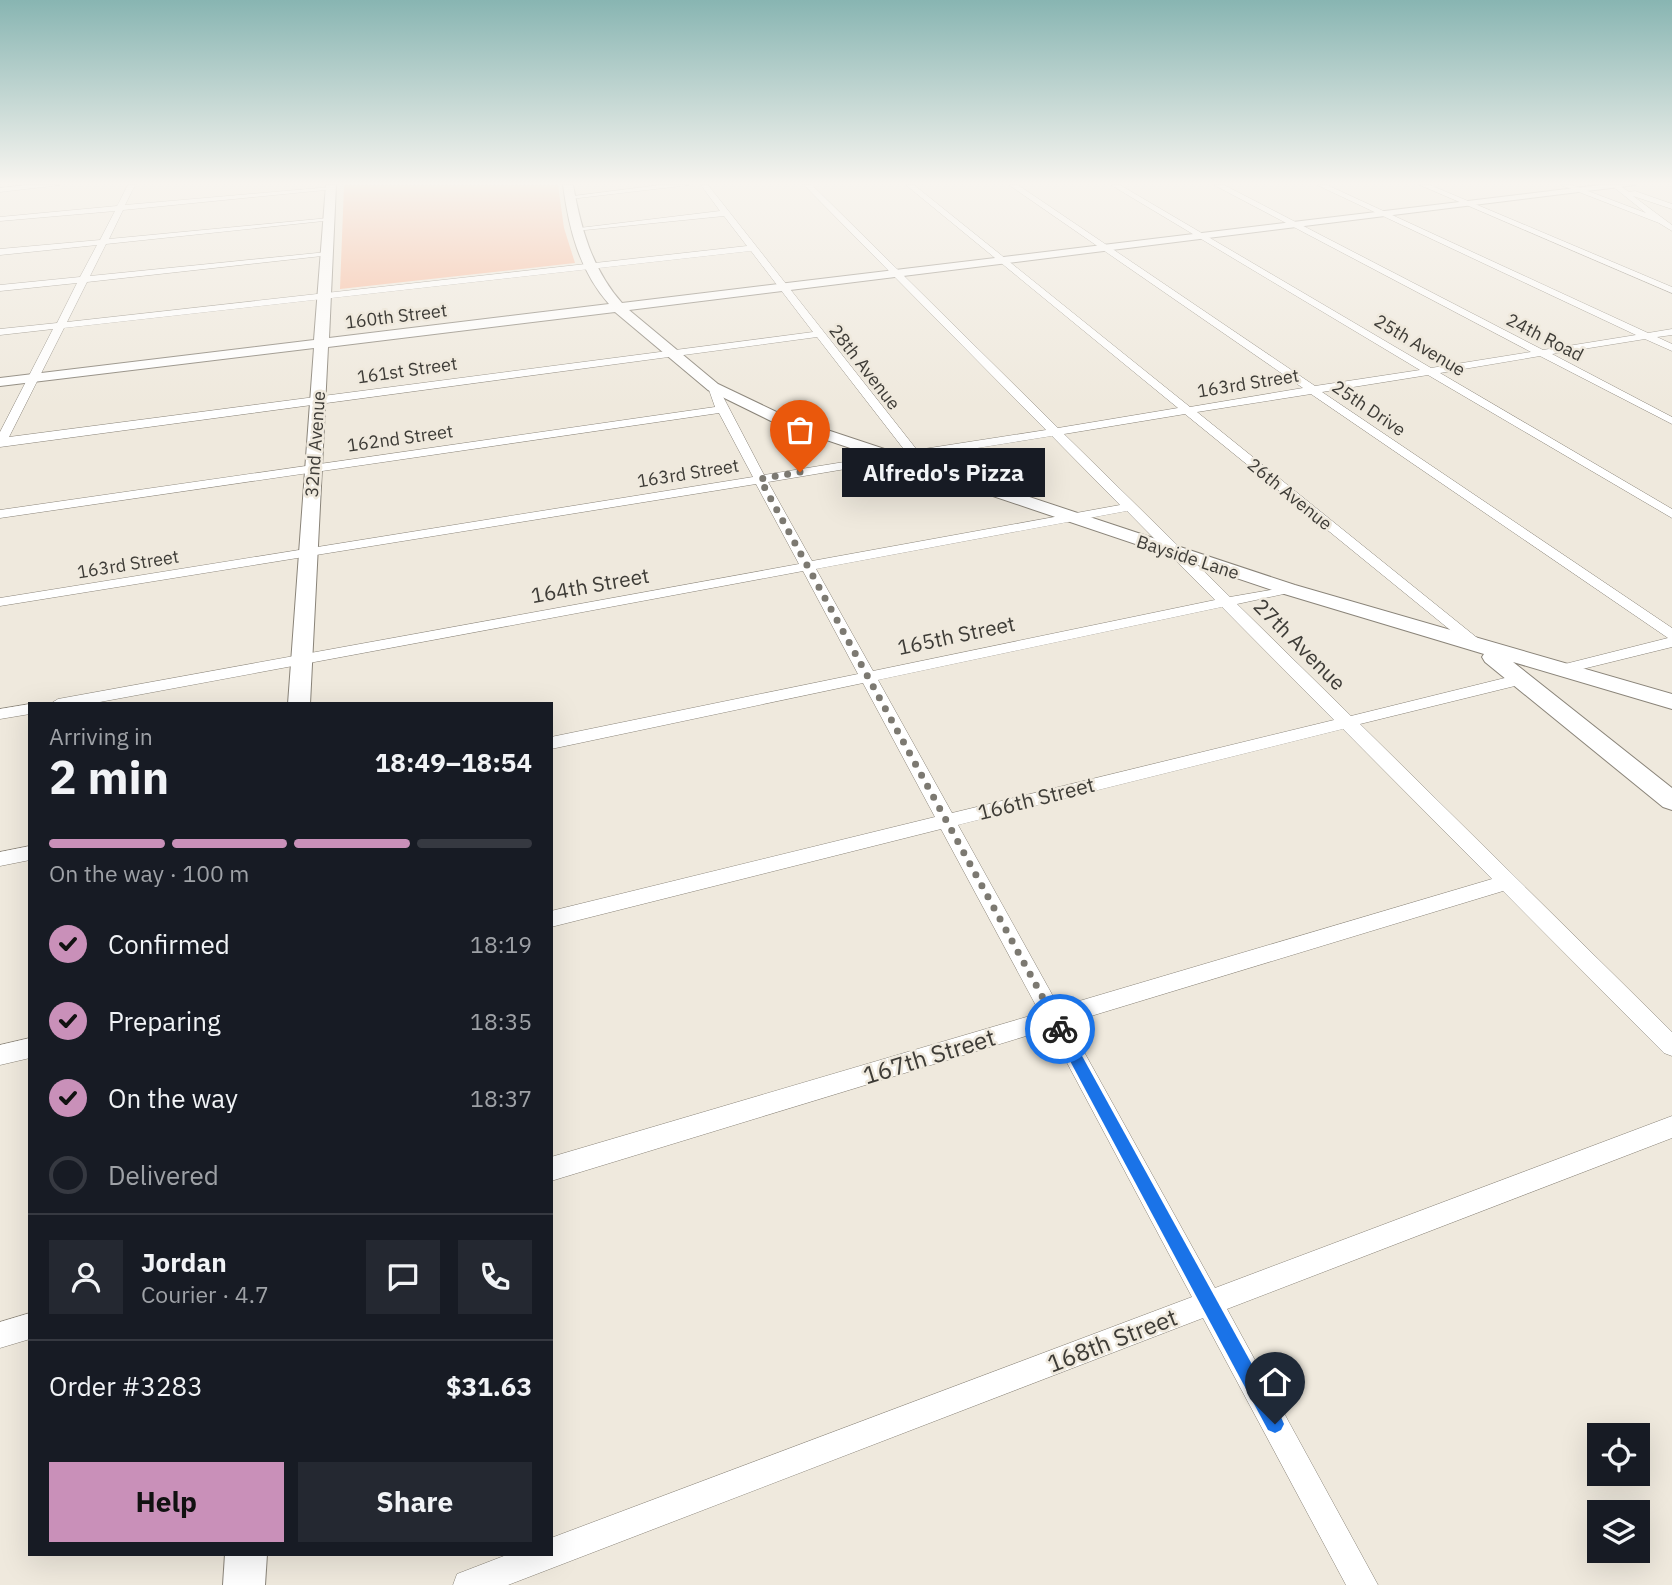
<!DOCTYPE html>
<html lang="en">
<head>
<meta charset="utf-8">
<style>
  :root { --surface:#171b24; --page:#242831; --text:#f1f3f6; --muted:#9ea1a6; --line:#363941; --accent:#c990b9 }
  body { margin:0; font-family:"IBM Plex Sans",sans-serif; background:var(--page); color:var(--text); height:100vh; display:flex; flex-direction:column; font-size:26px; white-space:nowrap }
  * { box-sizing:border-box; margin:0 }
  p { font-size:23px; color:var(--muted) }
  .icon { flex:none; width:38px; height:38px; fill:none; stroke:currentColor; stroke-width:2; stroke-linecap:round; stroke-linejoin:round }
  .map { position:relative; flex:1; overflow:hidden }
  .panel { position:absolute; left:28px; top:702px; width:525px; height:854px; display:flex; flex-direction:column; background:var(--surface); border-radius:0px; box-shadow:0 7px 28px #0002 }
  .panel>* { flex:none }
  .controls { position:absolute; left:1587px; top:1423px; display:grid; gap:14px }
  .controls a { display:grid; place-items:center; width:63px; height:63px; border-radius:0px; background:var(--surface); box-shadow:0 7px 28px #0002; font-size:35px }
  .pin { position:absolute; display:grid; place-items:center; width:60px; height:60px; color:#fff; margin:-72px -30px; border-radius:50% 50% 50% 0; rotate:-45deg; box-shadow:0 0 7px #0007 }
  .pin .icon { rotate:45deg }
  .courier { position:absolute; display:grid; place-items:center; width:70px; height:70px; margin:-35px; border:5px solid #1a73e8; border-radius:50%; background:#fff; color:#222; box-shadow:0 2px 9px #0007 }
  .bubble { position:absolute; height:49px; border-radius:0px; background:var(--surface); box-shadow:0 7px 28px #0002; font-size:23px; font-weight:700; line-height:49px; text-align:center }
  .head em { font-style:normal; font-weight:700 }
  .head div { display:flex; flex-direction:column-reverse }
  .head { display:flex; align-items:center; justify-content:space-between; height:119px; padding:0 21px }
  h1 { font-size:46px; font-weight:700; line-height:52px }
  .bar { display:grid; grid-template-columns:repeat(4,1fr); gap:10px 7px; align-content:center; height:84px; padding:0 21px }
  .bar i { height:9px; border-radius:5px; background:var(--line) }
  .bar .on { background:var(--accent) }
  .bar p { grid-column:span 4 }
  .line { display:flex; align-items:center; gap:18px; padding:0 21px; border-top:2px solid var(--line) }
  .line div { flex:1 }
  .round { display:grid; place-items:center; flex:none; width:74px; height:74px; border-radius:0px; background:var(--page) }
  ol { padding:0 21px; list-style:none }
  li { display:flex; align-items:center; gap:21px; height:77px }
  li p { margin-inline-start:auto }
  li .icon { padding:7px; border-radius:50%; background:var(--accent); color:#111; stroke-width:4 }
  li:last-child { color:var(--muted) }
  li i { width:38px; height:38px; border:4px solid var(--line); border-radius:50% }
  .action { display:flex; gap:14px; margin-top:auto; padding:14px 21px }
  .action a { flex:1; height:80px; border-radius:0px; background:var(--accent); color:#111; font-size:28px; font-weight:700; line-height:80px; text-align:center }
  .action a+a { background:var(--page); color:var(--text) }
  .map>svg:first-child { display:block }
  .green { fill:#f8b89a }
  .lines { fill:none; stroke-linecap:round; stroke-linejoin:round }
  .street-casing { stroke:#8a8479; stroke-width:1 }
  .secondary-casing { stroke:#8a8479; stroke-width:2 }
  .street { fill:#fff; fill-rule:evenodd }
  .secondary { fill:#fff; fill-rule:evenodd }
  .route { fill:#1a73e8 }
  .done { stroke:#7c7971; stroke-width:7; stroke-dasharray:0 12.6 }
  .labels { text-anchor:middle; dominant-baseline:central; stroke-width:5; stroke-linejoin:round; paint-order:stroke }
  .far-street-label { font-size:18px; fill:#3e3c37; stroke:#efe9dd }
  .street-label { font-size:21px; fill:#3e3c37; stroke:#efe9dd }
  .near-street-label { font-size:24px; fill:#3e3c37; stroke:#efe9dd }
</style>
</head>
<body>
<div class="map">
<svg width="1672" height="1585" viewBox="0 0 1672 1585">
  <rect width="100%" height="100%" fill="#efe9dd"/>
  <polygon class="green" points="344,185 558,185 564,228 575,263 340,289"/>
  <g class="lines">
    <g class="street-casing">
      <g id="street">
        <polygon points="27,185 60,185 0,192 0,188"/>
        <path d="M128,185H135L125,205L331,187L335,189L123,210L109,239L329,218L333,220L106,244L90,276L327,252L331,255L87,282L67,322L747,246L724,216L575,231L571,229L720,211L701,185H708L917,450L1046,430L804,185H812L1058,428L1178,408L906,185H914L1190,407L1303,388L1009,185H1018L1315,386L1420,370L1111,185H1120L1431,368L1531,352L1214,185H1224L1543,350L1636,335L1317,185H1327L1648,333L1672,329V335L1657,337L1672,344V351L1645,339L1552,354L1672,417V424L1540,356L1440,373L1672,509V518L1428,375L1322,392L1672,628V647L1558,675L1550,670L1553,667L1668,638L1311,394L1197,412L1486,645L1489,648L1486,651H1476L1185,414L1064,434L1230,597L1293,586V592L1237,604L1351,716L1521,674L1527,675L1529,679L1527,683L1360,724L1672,1032V1056L1664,1053L1503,891L1068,1023L1215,1288L1672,1116V1138L1227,1309L1378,1585H1346L1203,1318L508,1585H453L457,1574L509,1554H551V1538L1192,1297L1049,1029L551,1181V1157L1040,1013L941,829L551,927V911L935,817L863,683L551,749V737L858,674L803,571L89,704H50L58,699L799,564L756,484L0,606V598L753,477L719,413L0,518V510L715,407L708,387L713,384L718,387L764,475L906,452L817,337L0,447V432L53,329L0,335V329L57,323L77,283L0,291V285L80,277L97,245L0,255V249L100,240L115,211L0,221V217L117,206ZM751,251L813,332L9,437L64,328ZM1052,436L1120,505L812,561L768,482L911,458L919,465L925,461L922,457ZM1127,511L1215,600L873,671L816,569ZM1222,607L1334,720L952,813L878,680ZM1343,729L1492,879L1059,1007L958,825Z"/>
        <polygon points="660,185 689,185 570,199 566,197"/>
        <polygon points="1420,185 1430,185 1672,287 1672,293"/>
        <polygon points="1561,185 1572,185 1646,213 1611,185 1619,185 1629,192 1635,191 1672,204 1672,209 1633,196 1672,225 1672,231 1659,223"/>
        <polygon points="30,704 30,714 0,719 0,709"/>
        <polygon points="30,846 30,860 0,866 0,852"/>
        <polygon points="30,1038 30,1058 0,1065 0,1045"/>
        <polygon points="30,1313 30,1339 0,1348 0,1322"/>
      </g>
    </g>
    <g class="secondary-casing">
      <g id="secondary">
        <path d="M326,185H336L329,338L609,304C579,270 569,229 563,185H573C581,229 592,269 622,303L1600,185H1635L629,310L718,384L785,416L1295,585L1672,694V709L1513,662L1672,788V810L1663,807L1485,662L1482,657L1484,654L1281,593L773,422L708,390L615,312L328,347L310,704H288L314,348L0,386V378L314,340Z"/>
        <polygon points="225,1554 267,1554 265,1585 223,1585"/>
      </g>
    </g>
    <use href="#street" class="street"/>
    <use href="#secondary" class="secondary"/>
  </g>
  <linearGradient id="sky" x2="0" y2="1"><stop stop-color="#88b5b2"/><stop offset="0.45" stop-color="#f8f5f0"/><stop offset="1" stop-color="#f8f5f0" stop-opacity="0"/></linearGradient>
  <rect width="1672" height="407" fill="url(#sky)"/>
  <polygon class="route" points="1060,1023 1065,1025 1281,1417 1284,1424 1281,1430 1275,1433 1268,1430 1055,1033 1055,1025"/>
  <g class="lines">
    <polyline class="done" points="800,472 760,479 1060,1029"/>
  </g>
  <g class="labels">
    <g class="far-street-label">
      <text transform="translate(396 316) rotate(-7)">160th Street</text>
      <text transform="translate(1545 337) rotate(27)">24th Road</text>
      <text transform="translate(1420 345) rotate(31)">25th Avenue</text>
      <text transform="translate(865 367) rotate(52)">28th Avenue</text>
      <text transform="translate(407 370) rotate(-8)">161st Street</text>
      <text transform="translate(1248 383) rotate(-9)">163rd Street</text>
      <text transform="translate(1369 408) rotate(34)">25th Drive</text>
      <text transform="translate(400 438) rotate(-8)">162nd Street</text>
      <text transform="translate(315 444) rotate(-86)">32nd Avenue</text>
      <text transform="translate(688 473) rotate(-9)">163rd Street</text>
      <text transform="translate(1290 494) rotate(39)">26th Avenue</text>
      <text transform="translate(1188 557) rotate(18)">Bayside Lane</text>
      <text transform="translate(128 564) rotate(-9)">163rd Street</text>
    </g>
    <g class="street-label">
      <text transform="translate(590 585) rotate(-10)">164th Street</text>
      <text transform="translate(956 635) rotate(-12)">165th Street</text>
      <text transform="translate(1300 644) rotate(45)">27th Avenue</text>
      <text transform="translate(1036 798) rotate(-14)">166th Street</text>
    </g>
    <g class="near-street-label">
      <text transform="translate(929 1056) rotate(-17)">167th Street</text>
      <text transform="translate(1112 1340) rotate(-21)">168th Street</text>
    </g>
  </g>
</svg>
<div class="controls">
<a><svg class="icon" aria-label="locate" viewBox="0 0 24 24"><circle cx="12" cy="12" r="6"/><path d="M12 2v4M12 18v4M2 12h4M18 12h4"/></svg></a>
<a><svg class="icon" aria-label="layers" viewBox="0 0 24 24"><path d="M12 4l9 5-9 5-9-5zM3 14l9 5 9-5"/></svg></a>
</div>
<div class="pin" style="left:800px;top:472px;background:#ea580c"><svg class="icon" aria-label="bag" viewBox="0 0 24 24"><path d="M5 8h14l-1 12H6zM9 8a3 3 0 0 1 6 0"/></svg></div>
<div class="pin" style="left:1275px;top:1424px;background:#1f2937"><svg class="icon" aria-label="home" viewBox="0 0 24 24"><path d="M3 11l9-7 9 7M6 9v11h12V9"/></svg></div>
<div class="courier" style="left:1060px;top:1029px"><svg class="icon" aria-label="bike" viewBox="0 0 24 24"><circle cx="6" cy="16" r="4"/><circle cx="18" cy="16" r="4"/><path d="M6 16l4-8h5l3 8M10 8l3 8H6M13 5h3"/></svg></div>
<div class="bubble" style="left:842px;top:448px;width:203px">Alfredo's Pizza</div>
<section class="panel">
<div class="head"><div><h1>2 min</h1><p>Arriving in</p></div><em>18:49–18:54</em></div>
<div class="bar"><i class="on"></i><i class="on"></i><i class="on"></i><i></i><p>On the way · 100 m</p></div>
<ol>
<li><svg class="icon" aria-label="check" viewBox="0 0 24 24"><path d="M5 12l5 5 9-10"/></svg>Confirmed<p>18:19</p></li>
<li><svg class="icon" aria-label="check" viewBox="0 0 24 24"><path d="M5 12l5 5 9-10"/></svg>Preparing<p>18:35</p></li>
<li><svg class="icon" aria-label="check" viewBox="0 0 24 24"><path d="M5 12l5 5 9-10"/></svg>On the way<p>18:37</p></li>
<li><i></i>Delivered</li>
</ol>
<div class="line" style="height:126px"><a class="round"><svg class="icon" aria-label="person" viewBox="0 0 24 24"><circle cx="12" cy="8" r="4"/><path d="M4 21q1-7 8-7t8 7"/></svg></a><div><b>Jordan</b><p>Courier · 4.7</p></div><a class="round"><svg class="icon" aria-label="chat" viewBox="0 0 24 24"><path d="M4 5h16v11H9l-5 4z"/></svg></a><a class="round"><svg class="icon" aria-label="phone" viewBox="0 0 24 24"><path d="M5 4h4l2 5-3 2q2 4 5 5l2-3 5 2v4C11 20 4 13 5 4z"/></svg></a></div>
<div class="line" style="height:91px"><div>Order #3283</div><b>$31.63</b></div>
<div class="action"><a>Help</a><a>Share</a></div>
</section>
</div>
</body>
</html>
